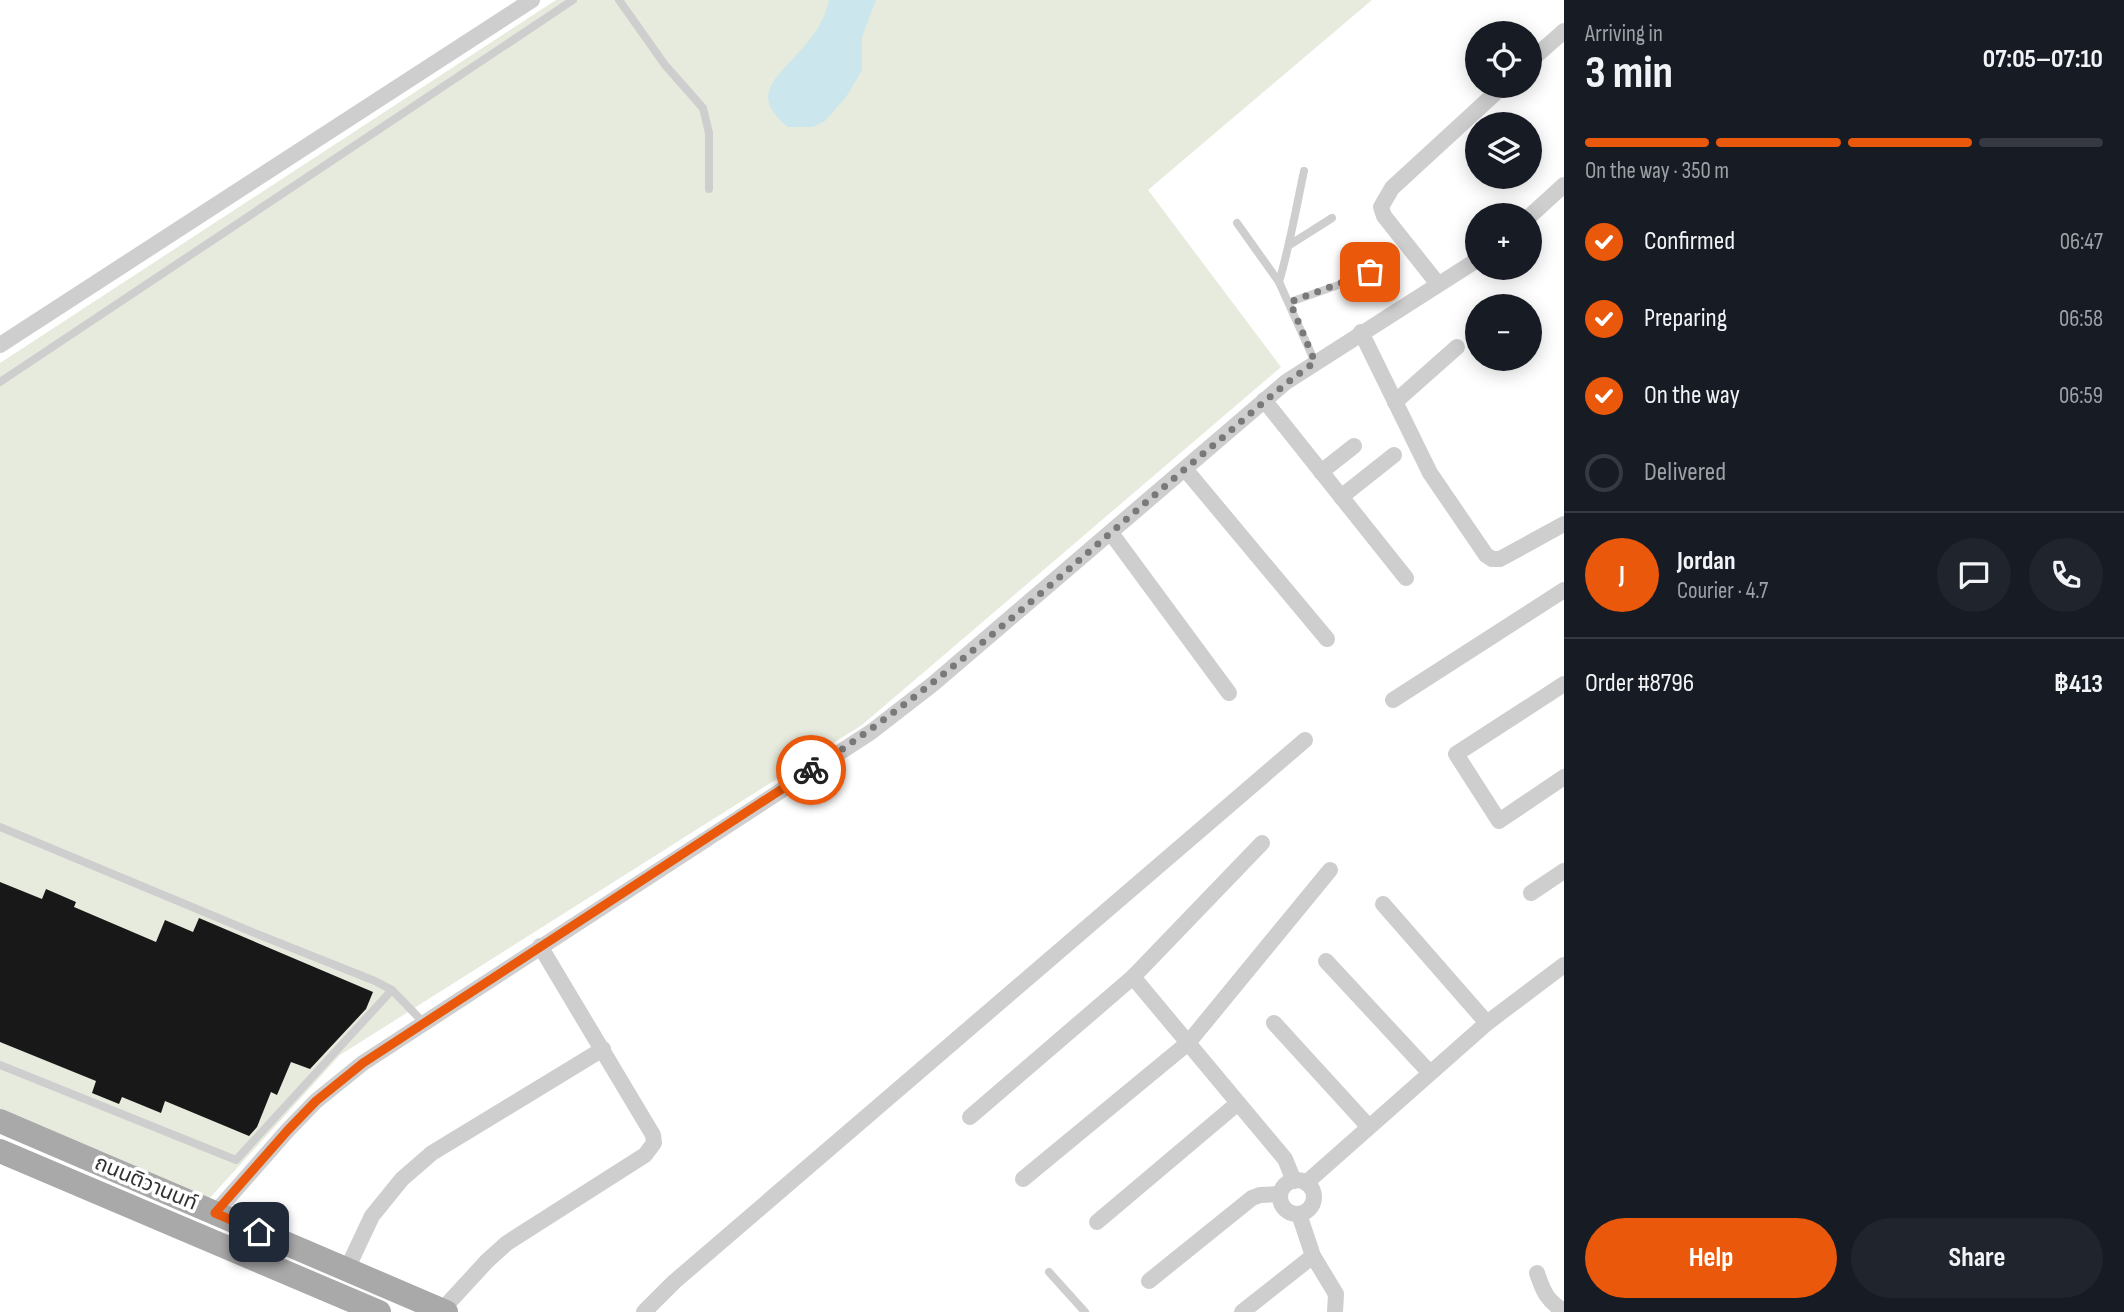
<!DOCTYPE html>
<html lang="en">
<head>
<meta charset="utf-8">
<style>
  :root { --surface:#171b24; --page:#20242c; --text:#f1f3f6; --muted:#9ea1a6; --line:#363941; --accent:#ea580c }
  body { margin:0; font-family:"Sofia Sans Condensed","Noto Sans Thai",sans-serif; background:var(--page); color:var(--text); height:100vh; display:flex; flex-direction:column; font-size:26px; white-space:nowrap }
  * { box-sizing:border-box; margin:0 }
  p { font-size:23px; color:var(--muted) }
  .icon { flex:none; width:38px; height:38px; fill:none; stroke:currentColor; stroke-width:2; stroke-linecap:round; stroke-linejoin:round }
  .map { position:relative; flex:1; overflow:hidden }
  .panel { display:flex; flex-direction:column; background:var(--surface); width:560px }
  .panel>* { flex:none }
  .fabs { position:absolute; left:1465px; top:21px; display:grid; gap:14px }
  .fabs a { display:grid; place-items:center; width:77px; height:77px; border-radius:50%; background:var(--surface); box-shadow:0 4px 18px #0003; font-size:35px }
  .pin { position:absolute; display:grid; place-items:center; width:60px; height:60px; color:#fff; margin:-30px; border-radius:14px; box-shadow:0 4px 10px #0006 }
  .courier { position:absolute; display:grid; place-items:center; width:70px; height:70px; margin:-35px; border:5px solid #ea580c; border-radius:50%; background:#fff; color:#222; box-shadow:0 2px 9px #0007 }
  .overview em { font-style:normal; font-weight:700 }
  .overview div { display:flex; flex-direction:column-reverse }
  .overview { display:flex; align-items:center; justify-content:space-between; height:119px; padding:0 21px }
  h1 { font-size:46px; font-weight:700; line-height:52px }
  .bar { display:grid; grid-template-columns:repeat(4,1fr); gap:10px 7px; align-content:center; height:84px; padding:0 21px }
  .bar i { height:9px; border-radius:5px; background:var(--line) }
  .bar .on { background:var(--accent) }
  .bar p { grid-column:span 4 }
  .line { display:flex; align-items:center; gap:18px; padding:0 21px; border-top:2px solid var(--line) }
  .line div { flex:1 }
  .round { display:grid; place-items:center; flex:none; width:74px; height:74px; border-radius:37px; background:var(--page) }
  ol { padding:0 21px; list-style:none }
  li { display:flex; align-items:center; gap:21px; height:77px }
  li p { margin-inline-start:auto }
  li .icon { padding:7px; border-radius:50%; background:var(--accent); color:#fff; stroke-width:4 }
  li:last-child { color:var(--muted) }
  li i { width:38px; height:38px; border:4px solid var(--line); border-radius:50% }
  .cta { display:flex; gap:14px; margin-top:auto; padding:14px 21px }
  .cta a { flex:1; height:80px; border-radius:42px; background:var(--accent); color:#fff; font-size:28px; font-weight:700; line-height:80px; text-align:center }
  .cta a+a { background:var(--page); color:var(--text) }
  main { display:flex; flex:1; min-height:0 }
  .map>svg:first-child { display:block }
  .green { fill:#e7ebdd }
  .water { fill:#cce6ed }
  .building { fill:#181818 }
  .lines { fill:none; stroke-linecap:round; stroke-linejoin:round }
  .service { stroke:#cecece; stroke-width:8 }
  .minor { stroke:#cecece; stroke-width:16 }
  .primary { stroke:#a9a9a9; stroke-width:24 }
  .done { stroke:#797979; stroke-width:7; stroke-dasharray:0 12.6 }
  .route { stroke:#ea580c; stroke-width:9 }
  .labels { text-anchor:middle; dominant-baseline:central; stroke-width:7; stroke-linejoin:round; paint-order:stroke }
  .street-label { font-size:21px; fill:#313131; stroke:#fff }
</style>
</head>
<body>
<main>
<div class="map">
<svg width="1564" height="1312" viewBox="0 0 1564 1312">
  <rect width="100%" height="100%" fill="#fff"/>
  <polygon class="green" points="556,0 1372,0 1148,190 1281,367 862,725 340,1055 207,1201 0,1112 0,363"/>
  <path class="water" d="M829,0H876L862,37V70L846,97L825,121L813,127H788C777,118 765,106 769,91C772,80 781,72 788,64C806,45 824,26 829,0Z"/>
  <polygon class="building" points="0,882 42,899 46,889 76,902 74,907 156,942 165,920 193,932 199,918 373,992 366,1009 310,1069 291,1062 277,1095 271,1092 257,1127 249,1136 165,1101 161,1113 122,1097 119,1104 92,1093 96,1081 0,1042"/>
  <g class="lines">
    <g class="service">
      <polyline points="619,0 665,65 703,108 709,133 709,189"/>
      <path d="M1304,171C1296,208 1290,245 1279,282L1315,362"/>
      <polyline points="1237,223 1279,282"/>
      <polyline points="1291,244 1332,218"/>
      <polyline points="1290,302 1350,281 1389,263"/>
      <polyline points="0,382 573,0"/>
      <polyline points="0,827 257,934 375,981 392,990 423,1022"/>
      <polyline points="0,1065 236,1160 392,990"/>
      <polyline points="1049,1272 1085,1312"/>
    </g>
    <g class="minor">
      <polyline points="1530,61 1564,31"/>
      <polyline points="1530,216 1564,185"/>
      <polyline points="1438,284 1384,216 1381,207 1392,188 1503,86"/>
      <polyline points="1361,332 1430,473 1486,555 1492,559 1500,559 1564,524"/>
      <polyline points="0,345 532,0"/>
      <polyline points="1264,400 1406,578"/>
      <polyline points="1395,402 1457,347"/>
      <polyline points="1185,469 1327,639"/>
      <polyline points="1321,472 1354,446"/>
      <polyline points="1341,497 1394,455"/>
      <polyline points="1111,533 1229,693"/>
      <polyline points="1564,684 1456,754 1499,821 1564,777"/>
      <polyline points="1393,700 1564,590"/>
      <polyline points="1531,893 1564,871"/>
      <polyline points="1383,904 1487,1023"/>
      <polyline points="1326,961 1430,1073"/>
      <polyline points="1133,977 1285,1159 1294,1181"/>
      <polyline points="1274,1023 1369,1127"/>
      <polyline points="970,1117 1133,977 1262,843"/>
      <polyline points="1023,1179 1188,1043 1330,870"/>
      <circle cx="1297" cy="1197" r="17"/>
      <polyline points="1306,1183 1487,1023 1564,965"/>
      <polyline points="215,1213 288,1130 316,1101 363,1063 871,732 933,684 1286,382 1477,260"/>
      <polyline points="1299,1214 1313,1256 1336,1294 1335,1312"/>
      <polyline points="1097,1222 1238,1103"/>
      <polyline points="347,1269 372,1216 402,1179 432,1153 603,1049"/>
      <path d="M1537,1273C1543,1291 1547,1301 1564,1311"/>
      <polyline points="1149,1281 1252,1198 1260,1195 1280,1194"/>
      <polyline points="442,1310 487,1261 507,1243 645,1155 654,1143 653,1135 540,946"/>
      <polyline points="644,1312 674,1282 1305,740"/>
      <polyline points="1242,1312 1313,1256"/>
    </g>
    <g class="primary">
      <polyline points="0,1121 446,1312"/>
      <polyline points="0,1151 379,1312"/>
    </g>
  </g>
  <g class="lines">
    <path class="done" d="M811,770C953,678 1075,561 1204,453C1241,423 1275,390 1315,362L1290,302L1370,272"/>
    <polyline class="route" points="259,1232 215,1213 288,1130 316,1101 363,1063 811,770"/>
  </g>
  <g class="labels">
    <g class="street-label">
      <text transform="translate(146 1183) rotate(23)">ถนนติวานนท์</text>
    </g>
  </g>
</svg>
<div class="fabs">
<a><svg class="icon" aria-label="locate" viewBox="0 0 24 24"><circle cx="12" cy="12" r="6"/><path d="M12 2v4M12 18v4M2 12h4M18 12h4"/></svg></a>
<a><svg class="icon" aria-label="layers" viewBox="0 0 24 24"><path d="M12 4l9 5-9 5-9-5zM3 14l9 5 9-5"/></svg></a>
<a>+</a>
<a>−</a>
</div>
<div class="pin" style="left:1370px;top:272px;background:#ea580c"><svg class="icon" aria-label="bag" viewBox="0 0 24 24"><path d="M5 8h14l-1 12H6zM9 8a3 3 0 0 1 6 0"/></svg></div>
<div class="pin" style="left:259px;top:1232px;background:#1f2937"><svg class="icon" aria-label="home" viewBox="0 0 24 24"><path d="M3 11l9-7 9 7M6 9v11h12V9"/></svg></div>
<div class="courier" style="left:811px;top:770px"><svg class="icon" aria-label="bike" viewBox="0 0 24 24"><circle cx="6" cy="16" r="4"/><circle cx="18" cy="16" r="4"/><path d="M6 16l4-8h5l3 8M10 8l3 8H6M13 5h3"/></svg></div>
</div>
<section class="panel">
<div class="overview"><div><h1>3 min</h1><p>Arriving in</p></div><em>07:05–07:10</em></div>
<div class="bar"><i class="on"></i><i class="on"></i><i class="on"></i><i></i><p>On the way · 350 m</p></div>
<ol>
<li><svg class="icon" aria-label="check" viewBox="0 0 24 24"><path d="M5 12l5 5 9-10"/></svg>Confirmed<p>06:47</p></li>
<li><svg class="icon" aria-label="check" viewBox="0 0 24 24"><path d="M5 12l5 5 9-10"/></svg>Preparing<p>06:58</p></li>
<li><svg class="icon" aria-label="check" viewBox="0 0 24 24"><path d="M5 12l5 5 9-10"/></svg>On the way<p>06:59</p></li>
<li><i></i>Delivered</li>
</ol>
<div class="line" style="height:126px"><b class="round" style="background:var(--accent);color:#fff">J</b><div><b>Jordan</b><p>Courier · 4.7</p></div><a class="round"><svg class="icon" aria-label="chat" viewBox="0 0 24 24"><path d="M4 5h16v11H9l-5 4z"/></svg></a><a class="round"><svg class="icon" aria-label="phone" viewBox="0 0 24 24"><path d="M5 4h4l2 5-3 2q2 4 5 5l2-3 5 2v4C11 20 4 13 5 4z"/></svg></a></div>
<div class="line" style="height:91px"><div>Order #8796</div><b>฿413</b></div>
<div class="cta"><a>Help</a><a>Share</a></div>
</section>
</main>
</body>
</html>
